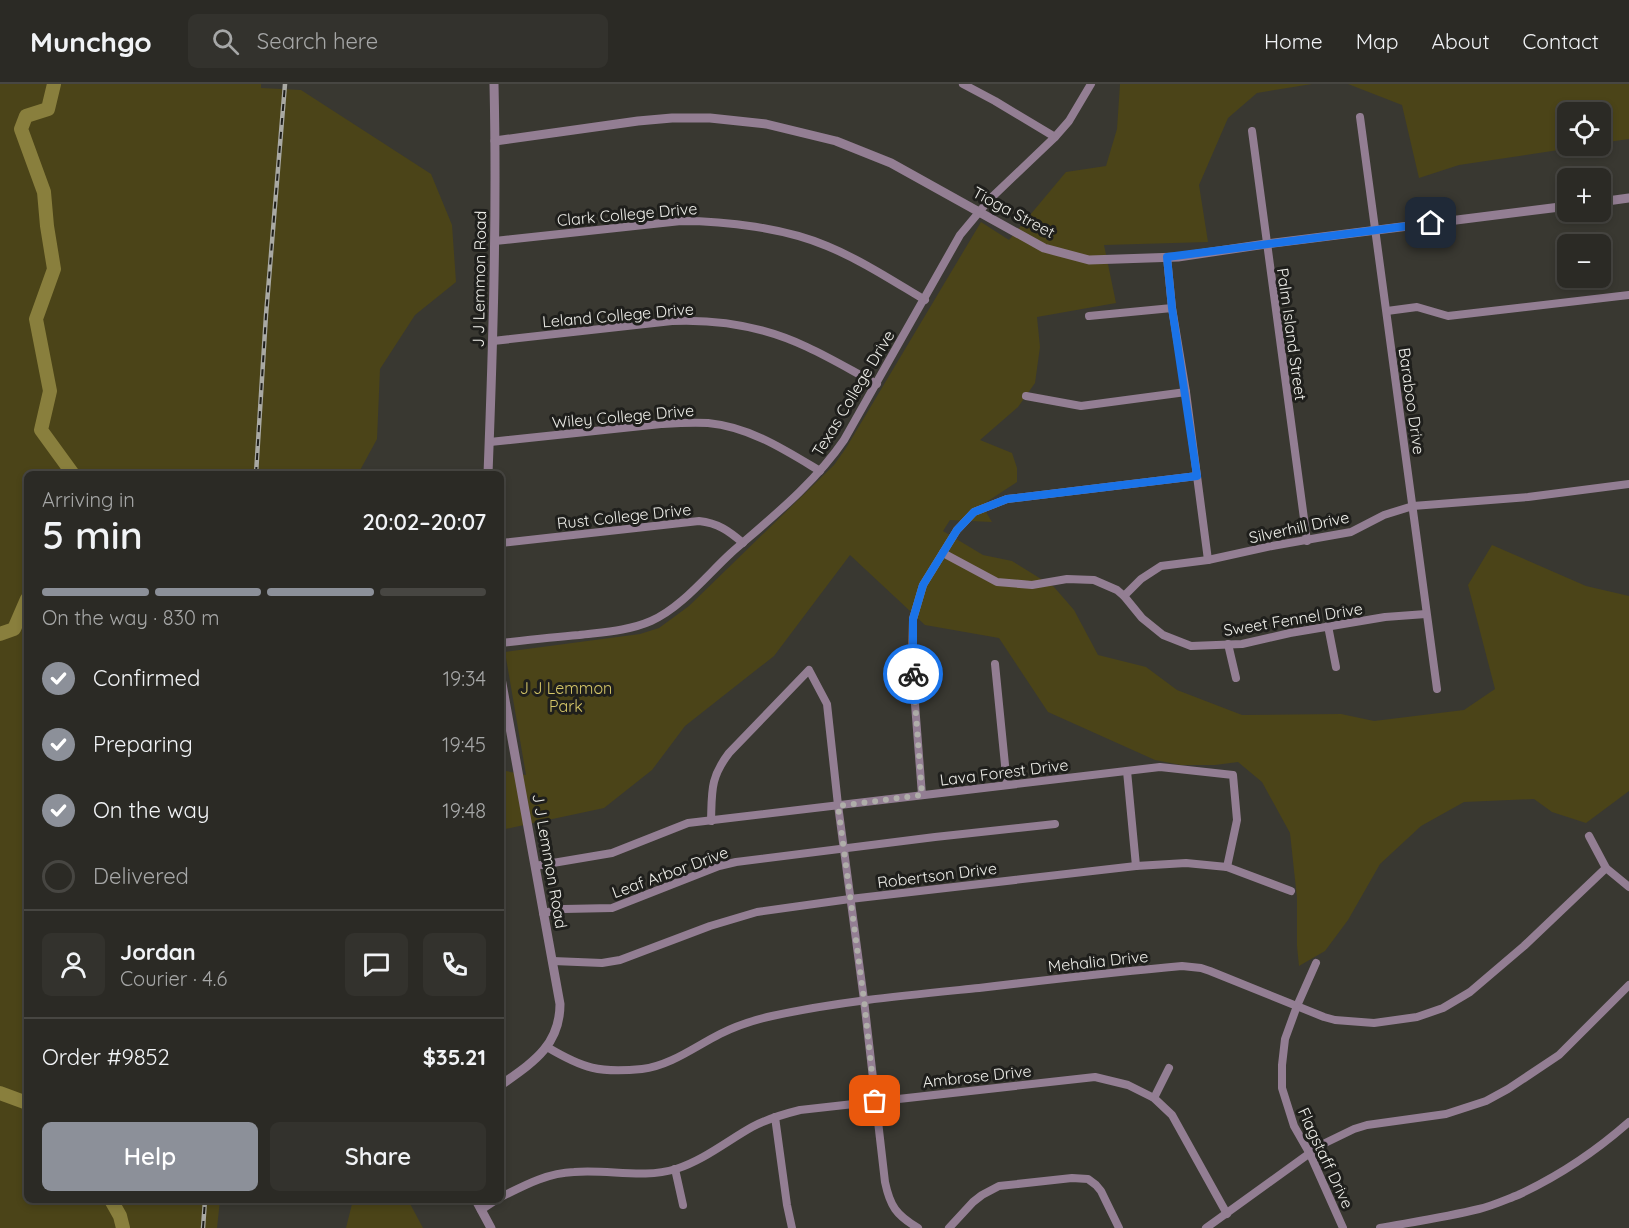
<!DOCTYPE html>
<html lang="en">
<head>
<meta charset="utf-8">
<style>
  :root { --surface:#2b2a25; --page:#33322d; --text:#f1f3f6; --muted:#a6a7a7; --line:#474642; --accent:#8c9099 }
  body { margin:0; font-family:Quicksand,sans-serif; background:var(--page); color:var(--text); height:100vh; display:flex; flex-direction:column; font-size:22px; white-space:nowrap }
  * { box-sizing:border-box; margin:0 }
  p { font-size:20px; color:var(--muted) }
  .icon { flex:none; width:33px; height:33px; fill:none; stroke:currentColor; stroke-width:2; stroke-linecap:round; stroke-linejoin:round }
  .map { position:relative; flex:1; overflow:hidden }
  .panel { position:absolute; left:24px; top:387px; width:480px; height:732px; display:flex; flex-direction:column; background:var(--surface); border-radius:9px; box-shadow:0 3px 9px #0003,0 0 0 2px var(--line) }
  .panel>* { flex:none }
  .fabs { position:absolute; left:1557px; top:18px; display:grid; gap:12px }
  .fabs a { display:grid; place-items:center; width:54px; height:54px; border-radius:9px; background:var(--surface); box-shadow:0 3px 9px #0003,0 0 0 2px var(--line); font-size:30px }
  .pin { position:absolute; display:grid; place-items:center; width:51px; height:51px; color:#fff; margin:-26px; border-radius:12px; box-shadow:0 3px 9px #0006 }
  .courier { position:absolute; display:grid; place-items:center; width:60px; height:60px; margin:-30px; border:4px solid #1a73e8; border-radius:50%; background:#fff; color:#222; box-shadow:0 2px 8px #0007 }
  .headline em { font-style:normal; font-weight:600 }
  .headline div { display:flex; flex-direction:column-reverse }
  .headline { display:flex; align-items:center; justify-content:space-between; height:102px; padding:0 18px }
  h1 { font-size:39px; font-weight:600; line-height:45px }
  .bar { display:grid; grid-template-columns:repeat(4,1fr); gap:9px 6px; align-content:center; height:72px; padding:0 18px }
  .bar i { height:8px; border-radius:4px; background:var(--line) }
  .bar .selected { background:var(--accent) }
  .bar p { grid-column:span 4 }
  .line { display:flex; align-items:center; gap:15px; padding:0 18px; border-top:2px solid var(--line) }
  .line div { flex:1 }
  .round { display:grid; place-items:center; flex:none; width:63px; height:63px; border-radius:9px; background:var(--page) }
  ol { padding:0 18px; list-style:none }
  li { display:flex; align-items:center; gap:18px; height:66px }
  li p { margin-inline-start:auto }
  li .icon { padding:6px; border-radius:50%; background:var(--accent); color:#fff; stroke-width:4 }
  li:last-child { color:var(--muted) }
  li i { width:33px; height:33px; border:3px solid var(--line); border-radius:50% }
  .button { display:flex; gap:12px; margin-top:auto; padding:12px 18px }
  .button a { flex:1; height:69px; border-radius:9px; background:var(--accent); color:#fff; font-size:24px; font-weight:600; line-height:69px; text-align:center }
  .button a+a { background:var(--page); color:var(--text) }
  header { display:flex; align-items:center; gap:36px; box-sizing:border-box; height:84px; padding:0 30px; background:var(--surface); border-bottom:2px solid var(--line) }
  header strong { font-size:28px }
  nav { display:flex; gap:33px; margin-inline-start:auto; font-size:21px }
  .search { width:420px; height:54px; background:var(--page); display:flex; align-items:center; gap:15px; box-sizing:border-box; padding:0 21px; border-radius:9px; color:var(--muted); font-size:22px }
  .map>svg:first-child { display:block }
  .green { fill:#4b4418 }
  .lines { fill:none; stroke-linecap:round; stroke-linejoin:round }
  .river { stroke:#897f3d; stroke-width:14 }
  .minor { stroke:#937e93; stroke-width:8 }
  .tertiary { stroke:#937e93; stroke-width:9 }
  .rail-casing { stroke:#a9a9a3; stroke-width:4.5 }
  .rail { stroke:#1f1f1c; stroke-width:2; stroke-dasharray:7; stroke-linecap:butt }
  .done { stroke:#afaea9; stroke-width:6; stroke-dasharray:0 10.8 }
  .route { stroke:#1a73e8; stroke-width:8 }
  .labels { text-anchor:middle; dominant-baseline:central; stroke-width:6; stroke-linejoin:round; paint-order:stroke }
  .street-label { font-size:16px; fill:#eeeee9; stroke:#1f1f1c }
  .park-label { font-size:16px; fill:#d5c668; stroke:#1f1f1c }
</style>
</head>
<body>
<header>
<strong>Munchgo</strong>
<div class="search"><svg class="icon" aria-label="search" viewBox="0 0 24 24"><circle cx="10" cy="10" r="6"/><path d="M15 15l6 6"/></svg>Search here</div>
<nav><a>Home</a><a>Map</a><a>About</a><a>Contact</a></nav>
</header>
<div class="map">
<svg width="1629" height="1144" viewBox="0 0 1629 1144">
  <rect width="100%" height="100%" fill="#393831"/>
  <g class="green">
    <polygon points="0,0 261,0 261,4 301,6 431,90 452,141 456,198 415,231 380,285 377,355 358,390 27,390 27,1116 220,1116 217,1144 0,1144"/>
    <polygon points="1120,0 1312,0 1257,9 1228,34 1199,101 1208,158 1104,161 1116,219 1037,233 1040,263 1035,299 1018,323 980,356 1012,369 1017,384 1017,398 982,421 992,438 950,436 943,447 983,471 1012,477 1054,503 1074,526 1098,571 1146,583 1177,606 1242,631 1341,630 1374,637 1464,626 1495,605 1468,501 1492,461 1586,502 1629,512 1629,707 1586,739 1552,728 1534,715 1464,718 1421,742 1380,780 1348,836 1325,867 1299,882 1297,862 1297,814 1290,749 1262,698 1238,678 1215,681 1181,681 1155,676 1048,628 999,554 925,541 850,471 774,572 685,642 652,686 604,724 501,746 501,686 526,691 505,568 640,550 659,544 689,522 834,381 846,364 981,138 1009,156 1066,88 1106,82 1117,45"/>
    <polygon points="1348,0 1629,0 1629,55 1601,59 1600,28 1568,28 1568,62 1585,62 1459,81 1419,94 1402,21"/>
    <polygon points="355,1116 408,1116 423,1144 346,1144 352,1120"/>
  </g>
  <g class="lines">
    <g class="river">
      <polyline points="54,0 48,25 26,32 21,45 44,108 47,142 54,185 36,235 50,307 41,346 73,390"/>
      <polyline points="0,550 14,545 27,515"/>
      <polyline points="0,1009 27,1019"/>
      <polyline points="111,1116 120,1132 123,1144"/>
    </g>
    <g class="minor">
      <polyline points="963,0 995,17 1055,53"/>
      <polyline points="1360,33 1437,605"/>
      <polyline points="1252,47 1307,457"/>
      <path d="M495,157L681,137C726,137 785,144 827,162C861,176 893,197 925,216"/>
      <polyline points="1167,173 1172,224 1186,308 1208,476"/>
      <polyline points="1387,227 1417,223 1448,232 1629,211"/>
      <polyline points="1089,232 1172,224"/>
      <path d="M493,257L672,237C718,235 765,243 807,263C831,274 854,288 877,300"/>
      <polyline points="1026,312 1081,322 1186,308"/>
      <path d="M490,358L661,340C677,339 692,338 708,339C750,343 785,366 820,387"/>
      <path d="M501,459L699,437C718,439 729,447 743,459"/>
      <polyline points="943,469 997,498 1032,501 1067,495 1094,496 1117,506 1124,512 1142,534 1163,551 1191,562 1242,560 1290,549 1385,533 1426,530"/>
      <polyline points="1124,512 1141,495 1161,482 1208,476 1272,462 1351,448 1384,431 1413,422 1528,413 1629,400"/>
      <polyline points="1328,542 1336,583"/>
      <path d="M501,559C527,556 553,553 579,551C603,548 628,547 651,537C681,524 707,491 731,469C771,434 814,400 844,356L960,151L990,115L1055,53L1069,37L1091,0"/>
      <polyline points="1228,560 1236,594"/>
      <polyline points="995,580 1007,701"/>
      <polyline points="1127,687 1136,782"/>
      <polyline points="922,711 912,581 913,535 923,501 957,446 974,428 1007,415 1197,392"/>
      <path d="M711,737C712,707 710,694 729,669L809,586L827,620L838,721L864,916L885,1098C890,1122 896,1131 918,1144"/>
      <polyline points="1589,752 1606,784 1629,803"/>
      <polyline points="535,782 612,769 688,739 1160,683 1233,691 1237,736 1227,783"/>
      <polyline points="543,829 564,825 612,824 719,782 736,778 935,753 1055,740"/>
      <polyline points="553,877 602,879 620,876 710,842 757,828 850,815 1136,782 1186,779 1227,783 1291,807"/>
      <polyline points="1316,879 1297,922 1285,955 1282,981 1282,1004 1294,1042 1310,1070 1343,1144"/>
      <path d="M547,963C584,985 599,989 642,985C670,982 696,962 720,950C736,942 754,936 772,932C840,917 909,911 979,904C1046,896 1114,888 1182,882L1201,884L1210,887L1324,933L1335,936L1374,939L1417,933L1443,924L1470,908L1524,862L1606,784"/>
      <polyline points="1154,1014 1169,984"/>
      <polyline points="775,1033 787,1121 792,1144"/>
      <polyline points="675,1085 683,1121"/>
      <path d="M501,1113C525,1101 547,1089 574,1088C608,1085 643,1095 676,1085C704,1076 727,1057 752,1043C767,1035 784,1030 800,1026L1095,993L1128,1001L1154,1014L1172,1031L1227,1130"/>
      <polyline points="481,1126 496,1116"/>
      <polyline points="949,1144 973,1118 982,1111 999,1102 1072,1094 1088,1095 1096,1101 1101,1107 1119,1144"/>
      <polyline points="1206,1144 1321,1061 1354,1045 1367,1041 1446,1030 1486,1017 1508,1005 1559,971 1629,901"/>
      <path d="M1380,1144C1413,1138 1446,1133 1479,1125C1492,1122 1505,1116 1518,1111C1559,1092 1595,1068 1629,1038"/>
    </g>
    <g class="tertiary">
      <polyline points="495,57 638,37 672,34 710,34 766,40 836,57 891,79 1044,164 1089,176 1178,173 1266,160 1568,122"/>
      <polyline points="1600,118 1629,114"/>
      <path d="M488,390C493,260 497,130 494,0"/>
      <path d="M501,594L560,920C560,962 532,979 501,1001"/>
      <polyline points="476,1116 491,1144"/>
    </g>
    <g class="rail-casing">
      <g id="rail">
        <polyline points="256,390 266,231 285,0"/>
        <polyline points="203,1144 205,1116"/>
      </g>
    </g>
    <use href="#rail" class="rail"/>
  </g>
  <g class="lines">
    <polyline class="done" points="875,1017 864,916 838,722 922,711 913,590"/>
    <polyline class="route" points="913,590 913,535 923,501 957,446 974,428 1007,415 1197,392 1172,224 1167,173 1431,139"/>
  </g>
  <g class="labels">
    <g class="street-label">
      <text transform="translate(1014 128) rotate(28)">Tioga Street</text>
      <text transform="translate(627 130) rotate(-5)">Clark College Drive</text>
      <text transform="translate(479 195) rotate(-89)">J J Lemmon Road</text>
      <text transform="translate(618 231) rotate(-5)">Leland College Drive</text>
      <text transform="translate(1292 250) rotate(82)">Palm Island Street</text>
      <text transform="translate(853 309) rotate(-59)">Texas College Drive</text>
      <text transform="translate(1412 317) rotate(82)">Baraboo Drive</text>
      <text transform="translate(623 332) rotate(-5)">Wiley College Drive</text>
      <text transform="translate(624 432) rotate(-6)">Rust College Drive</text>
      <text transform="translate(1299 443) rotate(-12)">Silverhill Drive</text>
      <text transform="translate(1293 535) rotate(-9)">Sweet Fennel Drive</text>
      <text transform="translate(1004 688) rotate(-7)">Lava Forest Drive</text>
      <text transform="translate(550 777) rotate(80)">J J Lemmon Road</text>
      <text transform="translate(670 788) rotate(-20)">Leaf Arbor Drive</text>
      <text transform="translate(937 791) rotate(-7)">Robertson Drive</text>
      <text transform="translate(1098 877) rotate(-6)">Mehalia Drive</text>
      <text transform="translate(977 992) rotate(-6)">Ambrose Drive</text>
      <text transform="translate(1326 1074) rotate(65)">Flagstaff Drive</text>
    </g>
    <g class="park-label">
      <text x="566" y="604">J J Lemmon<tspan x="566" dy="18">Park</tspan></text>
    </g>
  </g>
</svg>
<div class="fabs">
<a><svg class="icon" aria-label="locate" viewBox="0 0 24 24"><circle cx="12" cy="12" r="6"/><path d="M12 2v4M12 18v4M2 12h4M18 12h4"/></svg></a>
<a>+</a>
<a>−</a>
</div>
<div class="pin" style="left:875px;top:1017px;background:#ea580c"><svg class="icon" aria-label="bag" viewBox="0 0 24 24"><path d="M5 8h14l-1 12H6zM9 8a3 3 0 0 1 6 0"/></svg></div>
<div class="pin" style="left:1431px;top:139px;background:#1f2937"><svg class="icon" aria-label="home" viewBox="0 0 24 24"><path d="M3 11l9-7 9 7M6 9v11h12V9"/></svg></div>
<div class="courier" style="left:913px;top:590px"><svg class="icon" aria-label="bike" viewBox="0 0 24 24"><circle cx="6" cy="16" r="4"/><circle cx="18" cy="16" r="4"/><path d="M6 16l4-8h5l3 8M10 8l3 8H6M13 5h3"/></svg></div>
<section class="panel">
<div class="headline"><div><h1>5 min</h1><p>Arriving in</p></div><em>20:02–20:07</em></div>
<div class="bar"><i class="selected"></i><i class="selected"></i><i class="selected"></i><i></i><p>On the way · 830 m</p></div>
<ol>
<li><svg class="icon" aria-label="check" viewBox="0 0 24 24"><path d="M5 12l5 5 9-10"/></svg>Confirmed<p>19:34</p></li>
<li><svg class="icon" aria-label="check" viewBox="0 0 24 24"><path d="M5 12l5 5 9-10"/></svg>Preparing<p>19:45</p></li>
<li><svg class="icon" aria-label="check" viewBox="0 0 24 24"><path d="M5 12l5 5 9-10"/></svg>On the way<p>19:48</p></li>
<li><i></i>Delivered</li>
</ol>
<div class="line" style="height:108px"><a class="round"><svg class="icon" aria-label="person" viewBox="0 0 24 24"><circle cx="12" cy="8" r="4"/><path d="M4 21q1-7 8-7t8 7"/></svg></a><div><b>Jordan</b><p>Courier · 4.6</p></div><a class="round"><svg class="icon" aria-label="chat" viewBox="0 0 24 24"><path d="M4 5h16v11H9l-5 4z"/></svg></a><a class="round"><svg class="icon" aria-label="phone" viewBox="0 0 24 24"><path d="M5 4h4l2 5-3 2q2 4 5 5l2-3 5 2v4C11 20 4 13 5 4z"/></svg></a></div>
<div class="line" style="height:78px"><div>Order #9852</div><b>$35.21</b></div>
<div class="button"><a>Help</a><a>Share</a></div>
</section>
</div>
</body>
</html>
